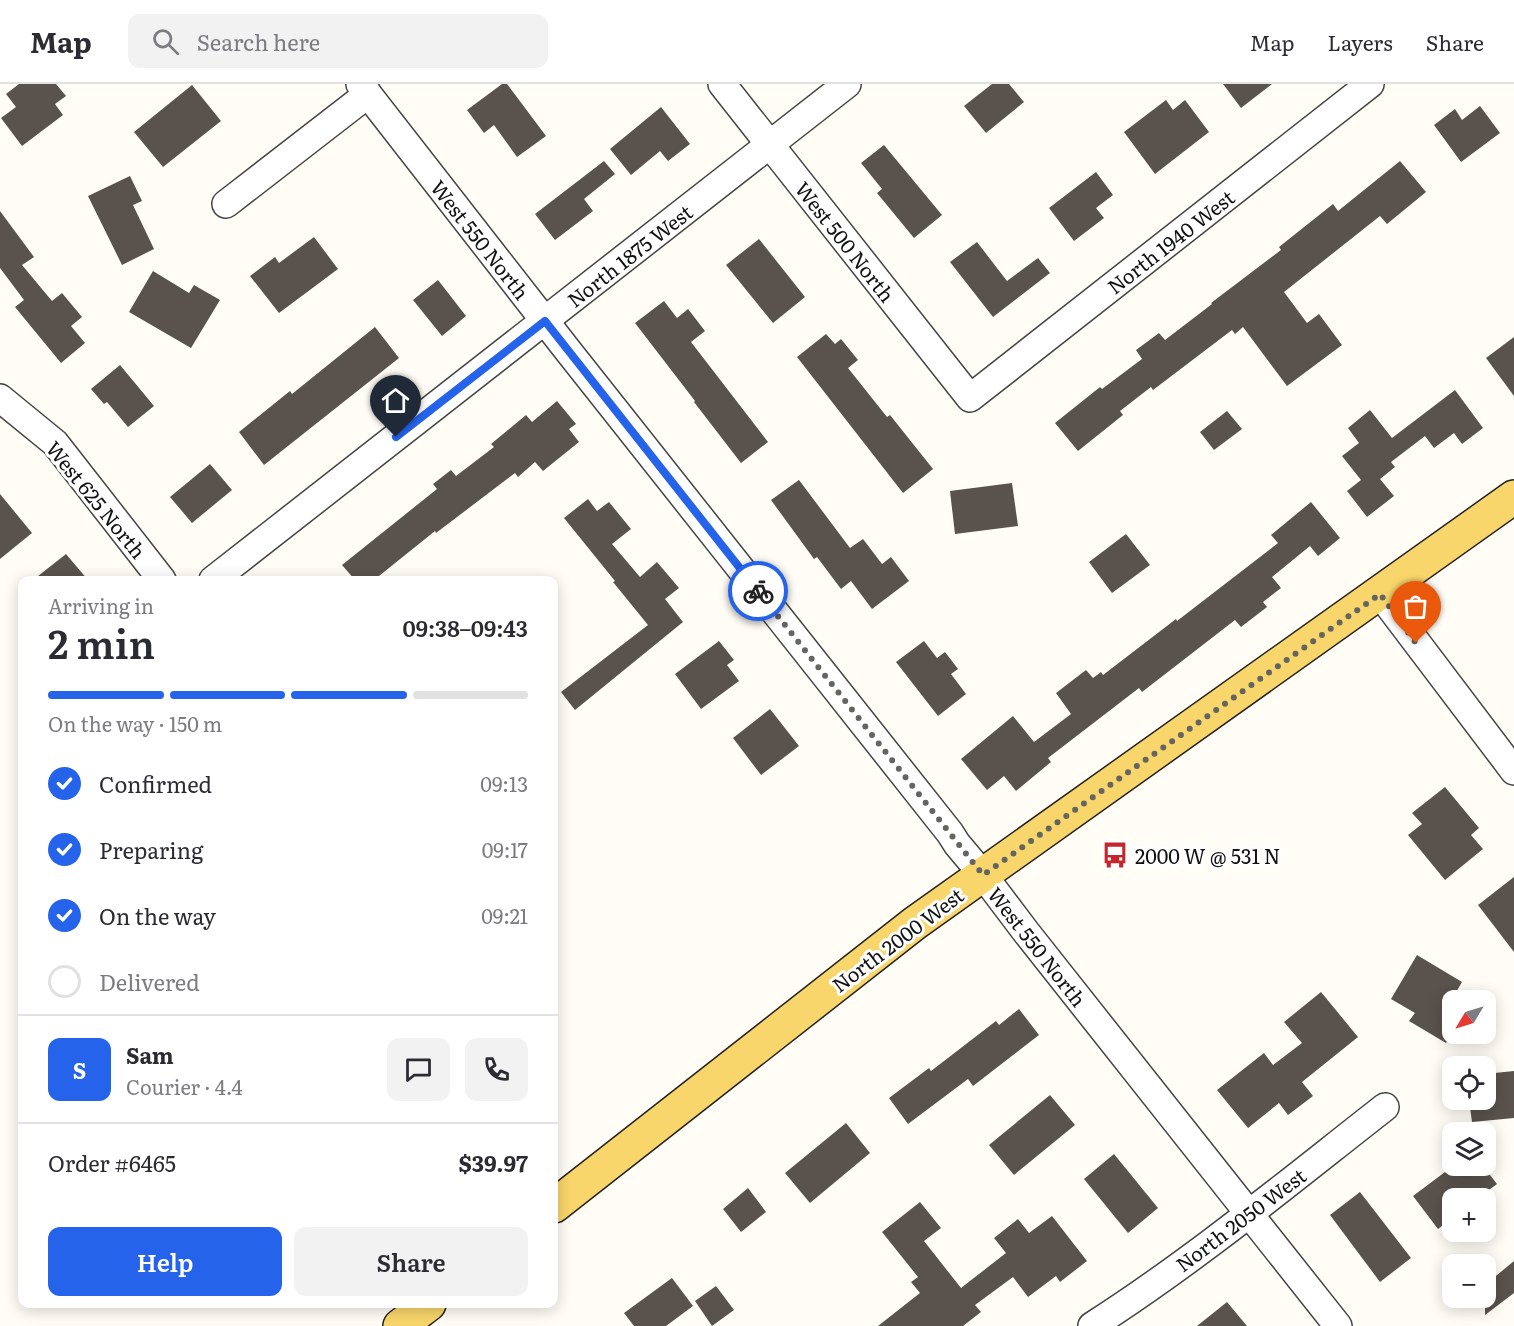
<!DOCTYPE html>
<html lang="en">
<head>
<meta charset="utf-8">
<style>
  :root { --surface:#fff; --page:#f2f2f3; --text:#2b2b33; --muted:#7c7c81; --line:#e1e1e2; --accent:#2563eb }
  body { margin:0; font-family:Literata,serif; background:var(--page); color:var(--text); height:100vh; display:flex; flex-direction:column; font-size:22px; white-space:nowrap }
  * { box-sizing:border-box; margin:0 }
  p { font-size:20px; color:var(--muted) }
  .icon { flex:none; width:33px; height:33px; fill:none; stroke:currentColor; stroke-width:2; stroke-linecap:round; stroke-linejoin:round }
  .map { position:relative; flex:1; overflow:hidden }
  .panel { position:absolute; left:18px; top:492px; width:540px; height:732px; display:flex; flex-direction:column; background:var(--surface); border-radius:12px; box-shadow:0 3px 15px #0003 }
  .panel>* { flex:none }
  .needle { width:39px; rotate:232deg }
  .tools { position:absolute; left:1442px; top:906px; display:grid; gap:12px }
  .tools a { display:grid; place-items:center; width:54px; height:54px; border-radius:12px; background:var(--surface); box-shadow:0 3px 15px #0003; font-size:30px }
  .pin { position:absolute; display:grid; place-items:center; width:51px; height:51px; color:#fff; margin:-62px -26px; border-radius:50% 50% 50% 0; rotate:-45deg; box-shadow:0 0 6px #0007 }
  .pin .icon { rotate:45deg }
  .courier { position:absolute; display:grid; place-items:center; width:60px; height:60px; margin:-30px; border:4px solid #2563eb; border-radius:50%; background:#fff; color:#222; box-shadow:0 2px 8px #0007 }
  .headline em { font-style:normal; font-weight:600 }
  .headline div { display:flex; flex-direction:column-reverse }
  .headline { display:flex; align-items:center; justify-content:space-between; height:102px; padding:0 30px }
  h1 { font-size:39px; font-weight:600; line-height:45px }
  .bar { display:grid; grid-template-columns:repeat(4,1fr); gap:9px 6px; align-content:center; height:72px; padding:0 30px }
  .bar i { height:8px; border-radius:4px; background:var(--line) }
  .bar .active { background:var(--accent) }
  .bar p { grid-column:span 4 }
  .line { display:flex; align-items:center; gap:15px; padding:0 30px; border-top:2px solid var(--line) }
  .line div { flex:1 }
  .round { display:grid; place-items:center; flex:none; width:63px; height:63px; border-radius:12px; background:var(--page) }
  ol { padding:0 30px; list-style:none }
  li { display:flex; align-items:center; gap:18px; height:66px }
  li p { margin-inline-start:auto }
  li .icon { padding:6px; border-radius:50%; background:var(--accent); color:#fff; stroke-width:4 }
  li:last-child { color:var(--muted) }
  li i { width:33px; height:33px; border:3px solid var(--line); border-radius:50% }
  .button { display:flex; gap:12px; margin-top:auto; padding:12px 30px }
  .button a { flex:1; height:69px; border-radius:12px; background:var(--accent); color:#fff; font-size:24px; font-weight:600; line-height:69px; text-align:center }
  .button a+a { background:var(--page); color:var(--text) }
  header { display:flex; align-items:center; gap:36px; box-sizing:border-box; height:84px; padding:0 30px; background:var(--surface); border-bottom:2px solid var(--line) }
  header strong { font-size:28px }
  nav { display:flex; gap:33px; margin-inline-start:auto; font-size:21px }
  .search { width:420px; height:54px; background:var(--page); display:flex; align-items:center; gap:15px; box-sizing:border-box; padding:0 21px; border-radius:12px; color:var(--muted); font-size:22px }
  .map>svg:first-child { display:block }
  .building { fill:#5a524d }
  .lines { fill:none; stroke-linecap:round; stroke-linejoin:round }
  .street-casing { stroke:#444; stroke-width:30 }
  .primary-casing { stroke:#222; stroke-width:36 }
  .street { stroke:#fff; stroke-width:27 }
  .primary { stroke:#f9d66b; stroke-width:33 }
  .done { stroke:#646461; stroke-width:6; stroke-dasharray:0 10.8 }
  .route { stroke:#2563eb; stroke-width:8 }
  .labels { text-anchor:middle; dominant-baseline:central; stroke-width:6; stroke-linejoin:round; paint-order:stroke }
  .street-label { font-size:20px; fill:#111; stroke:#fff }
  .poi-label { font-size:20px; fill:#111; stroke:#fff; text-anchor:start }
</style>
</head>
<body>
<header>
<strong>Map</strong>
<div class="search"><svg class="icon" aria-label="search" viewBox="0 0 24 24"><circle cx="10" cy="10" r="6"/><path d="M15 15l6 6"/></svg>Search here</div>
<nav><a>Map</a><a>Layers</a><a>Share</a></nav>
</header>
<div class="map">
<svg width="1514" height="1242" viewBox="0 0 1514 1242">
  <rect width="100%" height="100%" fill="#fffdf5"/>
  <g class="building">
    <polygon points="19,0 56,0 66,12 55,20 63,31 22,62 1,34 16,23 6,10"/>
    <polygon points="502,0 507,0 546,52 517,73 494,41 484,49 467,26"/>
    <polygon points="992,0 1009,0 1024,18 986,49 964,22"/>
    <polygon points="1223,0 1272,0 1241,24"/>
    <polygon points="192,1 221,37 163,83 134,48"/>
    <polygon points="1166,16 1173,26 1185,16 1209,48 1155,90 1124,48"/>
    <polygon points="1480,22 1500,49 1461,78 1434,41 1455,25 1462,36"/>
    <polygon points="661,23 690,60 668,77 660,67 631,91 610,65"/>
    <polygon points="884,61 942,131 914,154 877,109 882,105 861,79"/>
    <polygon points="604,77 615,90 584,115 593,127 555,156 535,130"/>
    <polygon points="1400,77 1426,108 1387,140 1380,132 1284,208 1307,239 1319,230 1342,261 1287,302 1243,243 1235,250 1232,246 1153,306 1151,303 1120,327 1123,331 1078,367 1055,339 1100,303 1102,305 1142,275 1136,266 1159,249 1165,256 1212,220 1211,219 1281,166 1279,163 1333,120 1338,127"/>
    <polygon points="1096,88 1113,111 1096,124 1104,134 1074,157 1049,124"/>
    <polygon points="130,92 142,117 133,121 154,165 122,181 88,112"/>
    <polygon points="0,127 34,173 22,181 52,217 62,209 82,233 71,242 85,259 61,279 15,223 24,216 0,184"/>
    <polygon points="314,153 338,185 279,229 250,192 275,173 279,179"/>
    <polygon points="759,155 805,213 773,239 726,181"/>
    <polygon points="977,158 1007,197 1038,174 1050,189 993,233 950,178"/>
    <polygon points="153,187 189,209 194,201 220,216 191,264 129,228"/>
    <polygon points="438,196 466,232 442,252 413,216"/>
    <polygon points="664,217 677,234 688,225 705,247 691,258 768,358 741,379 694,318 695,317 635,239"/>
    <polygon points="375,243 399,274 264,381 239,348 290,307 292,310"/>
    <polygon points="826,250 835,260 841,255 858,276 848,284 887,333 890,331 933,385 903,409 797,273"/>
    <polygon points="1514,253 1514,312 1486,274"/>
    <polygon points="120,281 154,322 128,343 107,318 104,320 91,305"/>
    <polygon points="1455,306 1483,344 1462,360 1454,349 1434,364 1425,352 1391,378 1395,383 1380,395 1394,412 1367,433 1347,407 1361,396 1342,372 1359,359 1348,344 1370,326 1392,354"/>
    <polygon points="557,317 576,340 569,345 579,358 543,387 535,378 518,393 515,389 436,449 435,447 374,496 355,496 342,481 437,405 433,400 451,386 456,392 494,363 491,360 526,331 532,338"/>
    <polygon points="1227,327 1242,345 1214,366 1200,348"/>
    <polygon points="210,380 232,406 192,439 170,413"/>
    <polygon points="799,396 850,464 863,455 882,480 891,473 909,497 872,525 851,497 841,505 817,473 814,475 771,416"/>
    <polygon points="1012,399 1018,442 955,450 950,407"/>
    <polygon points="0,410 32,449 0,475"/>
    <polygon points="588,415 597,427 609,418 631,445 612,460 640,493 657,478 679,504 665,515 683,538 575,626 561,608 648,541 613,498 615,497 564,434"/>
    <polygon points="1311,418 1340,454 1318,472 1310,462 1272,493 1281,504 1263,518 1267,523 1241,543 1235,536 1142,608 1139,604 1048,674 1051,678 1016,707 1004,692 987,706 961,675 1013,632 1034,658 1071,630 1056,609 1086,586 1093,594 1101,588 1103,591 1176,535 1177,537 1278,459 1271,451"/>
    <polygon points="1126,450 1150,481 1112,509 1089,478"/>
    <polygon points="66,470 88,496 33,496"/>
    <polygon points="719,557 734,576 727,581 739,597 701,625 675,590"/>
    <polygon points="924,557 937,574 945,568 958,585 951,590 966,610 938,632 896,578"/>
    <polygon points="770,625 799,662 761,691 733,654"/>
    <polygon points="1445,703 1479,744 1471,751 1483,765 1445,796 1408,751 1422,740 1412,729"/>
    <polygon points="1514,793 1514,868 1478,821"/>
    <polygon points="1417,871 1462,898 1452,915 1452,949 1446,959 1409,937 1415,929 1391,915"/>
    <polygon points="1321,908 1358,953 1302,998 1313,1012 1288,1031 1279,1019 1248,1044 1217,1006 1264,969 1273,981 1302,959 1284,938"/>
    <polygon points="1019,925 1039,951 973,1002 968,995 908,1040 889,1014 929,984 931,987 996,937 999,941"/>
    <polygon points="1514,987 1514,1034 1472,1038 1469,1016 1485,1016 1485,990"/>
    <polygon points="1050,1011 1075,1041 1014,1091 989,1061"/>
    <polygon points="846,1039 870,1069 810,1119 785,1089"/>
    <polygon points="1114,1070 1158,1124 1128,1149 1084,1095"/>
    <polygon points="1453,1082 1483,1082 1497,1100 1478,1114 1452,1114 1452,1134 1438,1145 1413,1112"/>
    <polygon points="748,1104 766,1128 741,1148 723,1125"/>
    <polygon points="1360,1108 1411,1174 1380,1198 1330,1131"/>
    <polygon points="920,1118 941,1144 924,1157 961,1204 1006,1169 994,1154 1018,1135 1029,1149 1052,1132 1087,1177 1060,1198 1056,1192 1028,1213 1013,1193 975,1221 981,1228 963,1242 878,1242 920,1209 911,1198 918,1193 882,1148"/>
    <polygon points="1514,1177 1514,1209 1485,1231 1485,1201"/>
    <polygon points="672,1194 693,1222 666,1242 634,1242 624,1229"/>
    <polygon points="716,1202 734,1226 712,1242 695,1217"/>
    <polygon points="1227,1218 1247,1242 1197,1242"/>
  </g>
  <g class="lines">
    <g class="street-casing">
      <g id="street">
        <polyline points="360,0 569,268 950,749 957,760 983,791 1026,848 1338,1242"/>
        <polyline points="722,0 970,314 1370,0"/>
        <polyline points="226,120 368,10"/>
        <polyline points="0,314 55,359 162,496"/>
        <polyline points="213,496 847,0"/>
        <polyline points="1380,510 1514,687"/>
        <path d="M1092,1242C1195,1176 1289,1098 1385,1023"/>
      </g>
    </g>
    <g class="primary-casing">
      <g id="primary">
        <polyline points="554,1122 915,839 1514,413"/>
        <polyline points="400,1242 429,1220"/>
      </g>
    </g>
    <use href="#street" class="street"/>
    <use href="#primary" class="primary"/>
  </g>
  <g class="lines">
    <polyline class="done" points="758,507 983,791 1380,510 1416,559"/>
    <polyline class="route" points="396,353 545,237 758,507"/>
  </g>
  <defs>
    <g id="bus-bare" transform="scale(2.07)"><path d="M-5-6H5V4H4V6H2V4H-2V6H-4V4H-5ZM-3.5-4V0h7V-4ZM-3.5 1.2v1.5H-2V1.2ZM2 1.2v1.5H3.5V1.2Z" fill="#c4262e" stroke="#fff" stroke-width="2.5" paint-order="stroke"/></g>
  </defs>
  <g fill-rule="evenodd">
    <use href="#bus-bare" x="1115" y="771"/>
  </g>
  <g class="labels">
    <g class="street-label">
      <text transform="translate(481 155) rotate(52)">West 550 North</text>
      <text transform="translate(846 157) rotate(52)">West 500 North</text>
      <text transform="translate(1170 157) rotate(-38)">North 1940 West</text>
      <text transform="translate(629 171) rotate(-38)">North 1875 West</text>
      <text transform="translate(97 415) rotate(51)">West 625 North</text>
      <text transform="translate(897 855) rotate(-37)">North 2000 West</text>
      <text transform="translate(1038 862) rotate(52)">West 550 North</text>
      <text transform="translate(1240 1135) rotate(-37)">North 2050 West</text>
    </g>
    <g class="poi-label">
      <text x="1135" y="771">2000 W @ 531 N</text>
    </g>
  </g>
</svg>
<div class="tools">
<a><svg class="needle" viewBox="-14 -14 28 28"><path d="M0-13l5 13h-10z" fill="#e53935"/><path d="M0 13l5-13h-10z" fill="#7c7c81"/></svg></a>
<a><svg class="icon" aria-label="locate" viewBox="0 0 24 24"><circle cx="12" cy="12" r="6"/><path d="M12 2v4M12 18v4M2 12h4M18 12h4"/></svg></a>
<a><svg class="icon" aria-label="layers" viewBox="0 0 24 24"><path d="M12 4l9 5-9 5-9-5zM3 14l9 5 9-5"/></svg></a>
<a>+</a>
<a>−</a>
</div>
<div class="pin" style="left:1416px;top:559px;background:#ea580c"><svg class="icon" aria-label="bag" viewBox="0 0 24 24"><path d="M5 8h14l-1 12H6zM9 8a3 3 0 0 1 6 0"/></svg></div>
<div class="pin" style="left:396px;top:353px;background:#1f2937"><svg class="icon" aria-label="home" viewBox="0 0 24 24"><path d="M3 11l9-7 9 7M6 9v11h12V9"/></svg></div>
<div class="courier" style="left:758px;top:507px"><svg class="icon" aria-label="bike" viewBox="0 0 24 24"><circle cx="6" cy="16" r="4"/><circle cx="18" cy="16" r="4"/><path d="M6 16l4-8h5l3 8M10 8l3 8H6M13 5h3"/></svg></div>
<section class="panel">
<div class="headline"><div><h1>2 min</h1><p>Arriving in</p></div><em>09:38–09:43</em></div>
<div class="bar"><i class="active"></i><i class="active"></i><i class="active"></i><i></i><p>On the way · 150 m</p></div>
<ol>
<li><svg class="icon" aria-label="check" viewBox="0 0 24 24"><path d="M5 12l5 5 9-10"/></svg>Confirmed<p>09:13</p></li>
<li><svg class="icon" aria-label="check" viewBox="0 0 24 24"><path d="M5 12l5 5 9-10"/></svg>Preparing<p>09:17</p></li>
<li><svg class="icon" aria-label="check" viewBox="0 0 24 24"><path d="M5 12l5 5 9-10"/></svg>On the way<p>09:21</p></li>
<li><i></i>Delivered</li>
</ol>
<div class="line" style="height:108px"><b class="round" style="background:var(--accent);color:#fff">S</b><div><b>Sam</b><p>Courier · 4.4</p></div><a class="round"><svg class="icon" aria-label="chat" viewBox="0 0 24 24"><path d="M4 5h16v11H9l-5 4z"/></svg></a><a class="round"><svg class="icon" aria-label="phone" viewBox="0 0 24 24"><path d="M5 4h4l2 5-3 2q2 4 5 5l2-3 5 2v4C11 20 4 13 5 4z"/></svg></a></div>
<div class="line" style="height:78px"><div>Order #6465</div><b>$39.97</b></div>
<div class="button"><a>Help</a><a>Share</a></div>
</section>
</div>
</body>
</html>
